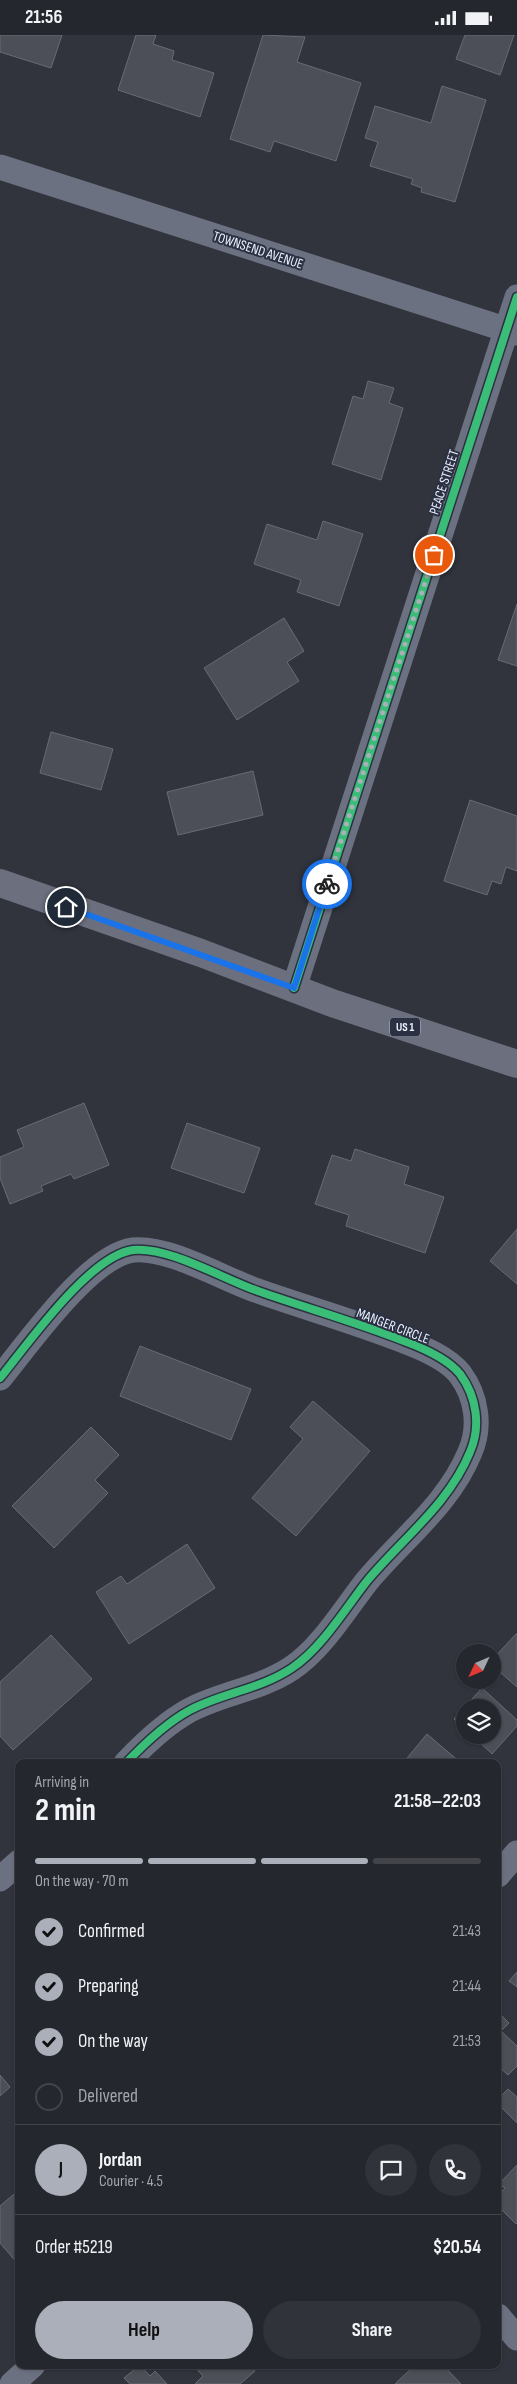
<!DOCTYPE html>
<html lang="en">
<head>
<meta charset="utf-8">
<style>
  :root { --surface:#25272e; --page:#31333a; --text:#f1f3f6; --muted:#a3a5aa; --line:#42444a; --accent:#abafba }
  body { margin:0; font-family:"Sofia Sans Condensed",sans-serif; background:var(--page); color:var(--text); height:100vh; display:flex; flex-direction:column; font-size:19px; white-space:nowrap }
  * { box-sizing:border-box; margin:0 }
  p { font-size:16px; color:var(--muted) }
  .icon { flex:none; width:28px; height:28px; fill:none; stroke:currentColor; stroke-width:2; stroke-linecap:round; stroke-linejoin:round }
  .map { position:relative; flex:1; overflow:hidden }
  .drawer { position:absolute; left:15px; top:1724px; width:486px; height:610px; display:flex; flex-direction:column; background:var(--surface); border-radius:10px; box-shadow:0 1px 4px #0004,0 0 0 1px var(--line) }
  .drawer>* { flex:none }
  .needle { width:32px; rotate:226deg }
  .buttons { position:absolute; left:456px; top:1609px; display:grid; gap:10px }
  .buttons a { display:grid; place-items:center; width:45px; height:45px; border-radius:50%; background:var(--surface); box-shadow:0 1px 4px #0004,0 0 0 1px var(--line); font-size:25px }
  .pin { position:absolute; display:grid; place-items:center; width:42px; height:42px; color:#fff; margin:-21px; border:2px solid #fff; border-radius:50%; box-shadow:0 1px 5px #0007 }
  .courier { position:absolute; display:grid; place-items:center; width:50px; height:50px; margin:-25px; border:4px solid #1a73e8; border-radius:50%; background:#fff; color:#222; box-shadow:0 1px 6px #0007 }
  .headline em { font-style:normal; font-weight:700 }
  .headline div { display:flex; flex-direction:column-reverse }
  .headline { display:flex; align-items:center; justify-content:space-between; height:85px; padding:0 20px }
  h1 { font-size:32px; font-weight:700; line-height:38px }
  .bar { display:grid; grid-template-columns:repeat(4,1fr); gap:8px 5px; align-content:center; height:60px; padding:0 20px }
  .bar i { height:6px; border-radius:4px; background:var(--line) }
  .bar .current { background:var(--accent) }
  .bar p { grid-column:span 4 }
  .line { display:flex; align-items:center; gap:12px; padding:0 20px; border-top:1px solid var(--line) }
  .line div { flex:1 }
  .round { display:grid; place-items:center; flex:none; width:52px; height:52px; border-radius:26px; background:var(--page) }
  ol { padding:0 20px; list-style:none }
  li { display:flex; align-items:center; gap:15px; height:55px }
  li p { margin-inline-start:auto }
  li .icon { padding:5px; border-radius:50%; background:var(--accent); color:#111; stroke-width:4 }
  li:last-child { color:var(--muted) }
  li i { width:28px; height:28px; border:2px solid var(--line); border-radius:50% }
  .primary-button { display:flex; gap:10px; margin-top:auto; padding:10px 20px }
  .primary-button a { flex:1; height:58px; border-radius:30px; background:var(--accent); color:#111; font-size:20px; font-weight:700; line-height:58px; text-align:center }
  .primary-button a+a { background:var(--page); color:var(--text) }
  .status { display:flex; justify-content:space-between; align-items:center; height:35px; padding:0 25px; background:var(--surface); direction:ltr }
  .status svg { height:14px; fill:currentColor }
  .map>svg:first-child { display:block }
  .building { fill:#4c4f57; stroke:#686b73 }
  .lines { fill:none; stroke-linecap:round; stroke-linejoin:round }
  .street { stroke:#6c7181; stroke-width:25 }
  .primary { stroke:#6c707e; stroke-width:28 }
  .cycleway-casing { stroke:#2b3143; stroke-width:11 }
  .cycleway { stroke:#3abd76; stroke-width:8 }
  .done { stroke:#abafba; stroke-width:5; stroke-dasharray:0 9 }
  .route { stroke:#1a73e8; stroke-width:6 }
  .labels { text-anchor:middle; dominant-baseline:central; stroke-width:4; stroke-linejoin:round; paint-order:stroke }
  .shield { fill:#2b3143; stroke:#b2b7c5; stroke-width:1 }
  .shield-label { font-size:12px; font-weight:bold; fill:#ecf1fd }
  .street-label { font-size:14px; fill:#ecf1fd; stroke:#2b3143 }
</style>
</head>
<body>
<div class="status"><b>21:56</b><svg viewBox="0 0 49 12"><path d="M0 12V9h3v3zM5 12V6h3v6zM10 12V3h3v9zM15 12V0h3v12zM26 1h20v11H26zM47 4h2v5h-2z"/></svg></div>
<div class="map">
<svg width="517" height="2349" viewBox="0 0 517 2349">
  <rect width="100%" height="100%" fill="#31343d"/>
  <g class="building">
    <polygon points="0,0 62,0 51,33 0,17"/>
    <polygon points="136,0 156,0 153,9 174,16 172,25 214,38 200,82 118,55"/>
    <polygon points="263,0 305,2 297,27 361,48 336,126 274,106 270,117 230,104"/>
    <polygon points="465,0 514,0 500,40 456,24"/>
    <polygon points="442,51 486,65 455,167 421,157 422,153 411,149 413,144 370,131 378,107 365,103 375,71 431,88"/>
    <polygon points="368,346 394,353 389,368 403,373 381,445 332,429 353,361 363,364"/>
    <polygon points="323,486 363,499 339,571 297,557 301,545 254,529 267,489 317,505"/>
    <polygon points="517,569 517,631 498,625"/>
    <polygon points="284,583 304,616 287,627 299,646 237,685 204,633"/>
    <polygon points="51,697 113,714 101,755 40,738"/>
    <polygon points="253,736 263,780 178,800 167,757"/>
    <polygon points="470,765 517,781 517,836 506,832 501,849 492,846 487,860 444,846"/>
    <polygon points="84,1068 109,1130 74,1144 71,1139 41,1151 43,1156 10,1169 0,1143 0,1122 24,1112 17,1095"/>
    <polygon points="187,1088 260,1113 244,1158 171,1133"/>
    <polygon points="355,1114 409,1132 404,1149 444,1162 425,1218 346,1191 349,1180 315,1169 332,1120 351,1126"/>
    <polygon points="517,1194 517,1249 490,1226"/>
    <polygon points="140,1311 251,1354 231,1405 120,1361"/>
    <polygon points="313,1366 370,1416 296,1501 252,1463 303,1404 290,1392"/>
    <polygon points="91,1392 119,1420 95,1445 108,1458 54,1513 12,1471"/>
    <polygon points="187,1509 215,1553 129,1609 96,1557 121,1541 127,1549"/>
    <polygon points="516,1599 517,1599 517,1652 492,1630 492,1625"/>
    <polygon points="51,1600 92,1644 13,1715 0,1701 0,1647"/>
    <polygon points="482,1653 517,1685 517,1691 492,1719 472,1700 492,1700 492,1672 465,1672 465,1694 454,1684"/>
    <polygon points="427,1699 461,1728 403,1728"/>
    <polygon points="517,1937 517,1952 509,1946"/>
    <polygon points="498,1977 509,1988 501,1996 517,2011 517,2031 508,2040 498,2031"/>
    <polygon points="0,2040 10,2052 0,2061"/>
    <polygon points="508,2054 517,2062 517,2088 498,2069 498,2064"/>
    <polygon points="517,2130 517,2188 516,2189 498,2171 498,2161 505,2153 499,2149"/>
    <polygon points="19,2155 19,2230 0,2208 0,2171"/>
    <polygon points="140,2330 150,2341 155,2336 167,2349 130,2349 124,2343"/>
    <polygon points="193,2330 250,2330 255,2336 240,2349 195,2349 203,2341"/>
    <polygon points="415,2330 443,2330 461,2349 395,2349"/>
  </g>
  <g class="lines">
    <g class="street">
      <polyline points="0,132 517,298"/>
      <polyline points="294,953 517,262"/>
      <path d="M0,1343C28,1309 89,1221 133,1215C168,1211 223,1244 258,1256C306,1273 356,1287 404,1306C423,1313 447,1323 460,1339C477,1362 481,1392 470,1417C449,1469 402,1504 367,1546C345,1574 321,1614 292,1633C261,1654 222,1658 190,1675C166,1688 145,1708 126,1728"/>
      <polyline points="498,1840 517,1818"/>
      <polyline points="0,1844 19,1827"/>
      <polyline points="498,2281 517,2303"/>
      <polyline points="12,2349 33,2330"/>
    </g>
    <polyline class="primary" points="0,848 201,918 332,968 517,1029"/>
    <g class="cycleway-casing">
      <g id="cycleway">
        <polyline points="294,953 517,262"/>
        <path d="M0,1343C28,1309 89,1221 133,1215C168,1211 223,1244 258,1256C306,1273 356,1287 404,1306C423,1313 447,1323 460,1339C477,1362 481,1392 470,1417C449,1469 402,1504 367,1546C345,1574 321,1614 292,1633C261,1654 222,1658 190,1675C166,1688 145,1708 126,1728"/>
      </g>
    </g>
    <use href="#cycleway" class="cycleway"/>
  </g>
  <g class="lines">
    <polyline class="done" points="327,849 434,520"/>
    <polyline class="route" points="66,872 294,953 327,849"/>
  </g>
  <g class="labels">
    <rect class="shield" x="390" y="982.5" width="30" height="19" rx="4"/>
    <g class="shield-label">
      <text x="405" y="992">US 1</text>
    </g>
    <g class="street-label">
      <text transform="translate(258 215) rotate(18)">TOWNSEND AVENUE</text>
      <text transform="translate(444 447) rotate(-72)">PEACE STREET</text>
      <text transform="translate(393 1291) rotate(21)">MANGER CIRCLE</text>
    </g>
  </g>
</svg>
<div class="buttons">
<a><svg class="needle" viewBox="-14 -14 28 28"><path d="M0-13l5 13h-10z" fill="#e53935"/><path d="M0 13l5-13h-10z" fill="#a3a5aa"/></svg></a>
<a><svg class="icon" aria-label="layers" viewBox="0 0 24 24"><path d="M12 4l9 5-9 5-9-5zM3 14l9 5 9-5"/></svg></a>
</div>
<div class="pin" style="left:434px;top:520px;background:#ea580c"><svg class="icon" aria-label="bag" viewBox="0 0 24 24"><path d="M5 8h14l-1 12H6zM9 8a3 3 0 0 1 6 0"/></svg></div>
<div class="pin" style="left:66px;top:872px;background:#1f2937"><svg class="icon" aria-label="home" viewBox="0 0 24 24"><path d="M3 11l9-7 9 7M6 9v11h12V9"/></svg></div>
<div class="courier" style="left:327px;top:849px"><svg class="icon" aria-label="bike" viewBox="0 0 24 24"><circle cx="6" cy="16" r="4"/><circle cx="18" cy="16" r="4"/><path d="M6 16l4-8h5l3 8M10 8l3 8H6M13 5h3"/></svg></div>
<section class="drawer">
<div class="headline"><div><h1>2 min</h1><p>Arriving in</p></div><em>21:58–22:03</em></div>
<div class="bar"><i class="current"></i><i class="current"></i><i class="current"></i><i></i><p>On the way · 70 m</p></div>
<ol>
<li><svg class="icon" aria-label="check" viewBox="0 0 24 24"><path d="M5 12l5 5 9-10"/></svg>Confirmed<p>21:43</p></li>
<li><svg class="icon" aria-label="check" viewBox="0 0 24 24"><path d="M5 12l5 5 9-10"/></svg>Preparing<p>21:44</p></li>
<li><svg class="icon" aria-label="check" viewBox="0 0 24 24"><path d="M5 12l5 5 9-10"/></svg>On the way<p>21:53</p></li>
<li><i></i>Delivered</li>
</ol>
<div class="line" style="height:90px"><b class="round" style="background:var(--accent);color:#111">J</b><div><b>Jordan</b><p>Courier · 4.5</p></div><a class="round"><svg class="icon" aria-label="chat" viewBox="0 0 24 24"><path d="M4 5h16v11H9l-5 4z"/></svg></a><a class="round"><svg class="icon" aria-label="phone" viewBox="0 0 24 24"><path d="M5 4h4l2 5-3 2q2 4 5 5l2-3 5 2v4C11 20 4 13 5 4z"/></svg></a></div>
<div class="line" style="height:65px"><div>Order #5219</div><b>$20.54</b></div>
<div class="primary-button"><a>Help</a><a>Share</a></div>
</section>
</div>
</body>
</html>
